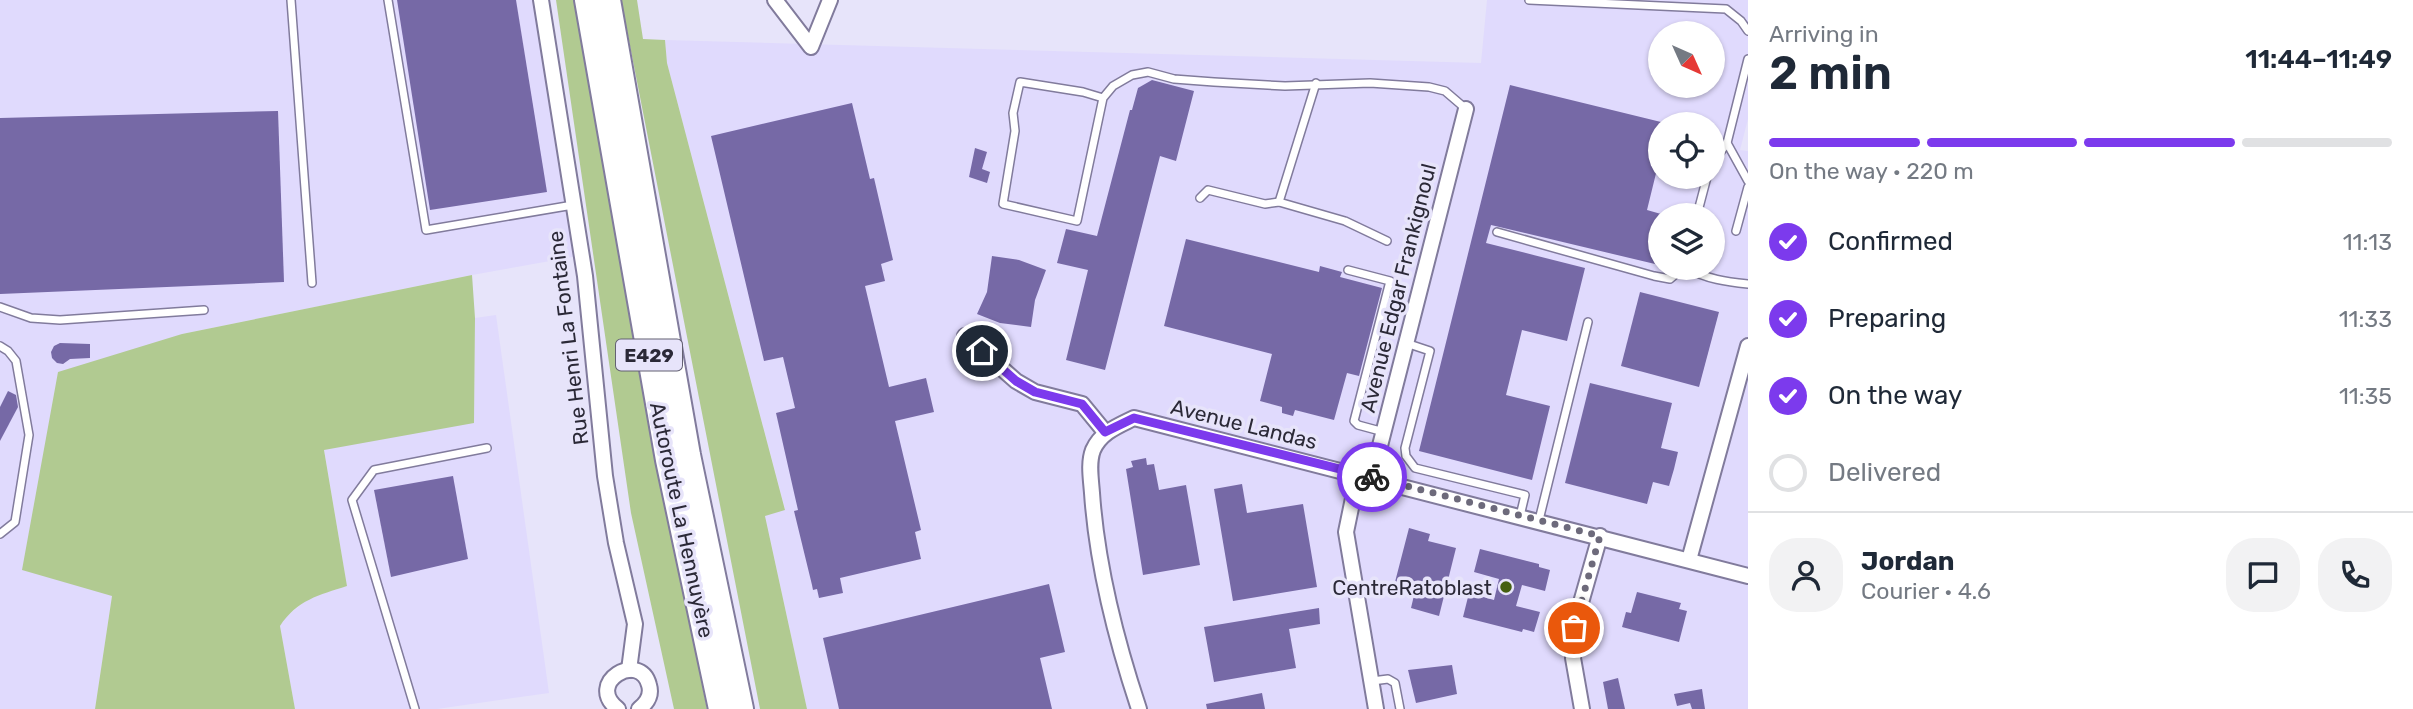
<!DOCTYPE html>
<html lang="en">
<head>
<meta charset="utf-8">
<style>
  :root { --surface:#fff; --page:#f2f2f3; --text:#1f2937; --muted:#747a83; --line:#e0e1e3; --accent:#7c3aed }
  body { margin:0; font-family:Rubik,sans-serif; background:var(--page); color:var(--text); height:100vh; display:flex; flex-direction:column; font-size:26px; white-space:nowrap }
  * { box-sizing:border-box; margin:0 }
  p { font-size:23px; color:var(--muted) }
  .icon { flex:none; width:38px; height:38px; fill:none; stroke:currentColor; stroke-width:2; stroke-linecap:round; stroke-linejoin:round }
  .map { position:relative; flex:1; overflow:hidden }
  .drawer { display:flex; flex-direction:column; background:var(--surface); width:665px }
  .drawer>* { flex:none }
  .needle { width:46px; rotate:135deg }
  .buttons { position:absolute; left:1648px; top:21px; display:grid; gap:14px }
  .buttons a { display:grid; place-items:center; width:77px; height:77px; border-radius:50%; background:var(--surface); box-shadow:0 2px 5px #0004; font-size:35px }
  .pin { position:absolute; display:grid; place-items:center; width:60px; height:60px; color:#fff; margin:-30px; border:4px solid #fff; border-radius:50%; box-shadow:0 2px 7px #0007 }
  .courier { position:absolute; display:grid; place-items:center; width:70px; height:70px; margin:-35px; border:5px solid #7c3aed; border-radius:50%; background:#fff; color:#222; box-shadow:0 2px 9px #0007 }
  .summary em { font-style:normal; font-weight:600 }
  .summary div { display:flex; flex-direction:column-reverse }
  .summary { display:flex; align-items:center; justify-content:space-between; height:119px; padding:0 21px }
  h1 { font-size:46px; font-weight:600; line-height:52px }
  .bar { display:grid; grid-template-columns:repeat(4,1fr); gap:10px 7px; align-content:center; height:84px; padding:0 21px }
  .bar i { height:9px; border-radius:5px; background:var(--line) }
  .bar .on { background:var(--accent) }
  .bar p { grid-column:span 4 }
  .line { display:flex; align-items:center; gap:18px; padding:0 21px; border-top:2px solid var(--line) }
  .line div { flex:1 }
  .round { display:grid; place-items:center; flex:none; width:74px; height:74px; border-radius:28px; background:var(--page) }
  ol { padding:0 21px; list-style:none }
  li { display:flex; align-items:center; gap:21px; height:77px }
  li p { margin-inline-start:auto }
  li .icon { padding:7px; border-radius:50%; background:var(--accent); color:#fff; stroke-width:4 }
  li:last-child { color:var(--muted) }
  li i { width:38px; height:38px; border:4px solid var(--line); border-radius:50% }
  main { display:flex; flex:1; min-height:0 }
  .map>svg:first-child { display:block }
  .built { fill:#e0dafd; fill-rule:evenodd }
  .green { fill:#b1ca91 }
  .building { fill:#7669a6 }
  .lines { fill:none; stroke-linecap:round; stroke-linejoin:round }
  .lane-casing { stroke:#817b9c; stroke-width:10 }
  .street-casing { stroke:#817b9c; stroke-width:18 }
  .highway-casing { stroke:#817b9c; stroke-width:28 }
  .lane { stroke:#fff; stroke-width:7 }
  .street { stroke:#fff; stroke-width:14 }
  .highway { stroke:#fff; stroke-width:24 }
  .done { stroke:#6d6a7b; stroke-width:7; stroke-dasharray:0 12.6 }
  .route { stroke:#7c3aed; stroke-width:9 }
  .poi-dot { fill:#456010; stroke:#e7e4fa; stroke-width:2.5 }
  .labels { text-anchor:middle; dominant-baseline:central; stroke-width:7; stroke-linejoin:round; paint-order:stroke }
  .shield { fill:#e7e4fa; stroke:#636172; stroke-width:2 }
  .shield-label { font-size:19px; font-weight:bold; fill:#2b2937 }
  .street-label { font-size:21px; fill:#2b2937; stroke:#e7e4fa }
  .poi-label { font-size:21px; fill:#2b2937; stroke:#e7e4fa; text-anchor:end }
</style>
</head>
<body>
<main>
<div class="map">
<svg width="1748" height="709" viewBox="0 0 1748 709">
  <rect width="100%" height="100%" fill="#e7e4fa"/>
  <g class="built">
    <polygon points="0,0 541,0 584,255 472,275 182,334 112,596 95,709 0,709"/>
    <path d="M1487,0H1748V119L1740,150L1748,151V709H807L765,515L785,509L667,63L665,40L1481,63ZM1661,33H1713V86H1661ZM1661,124H1713V177H1661ZM1661,215H1713V268H1661Z"/>
    <polygon points="496,315 549,693 437,709 295,709 280,626 286,617 309,598 347,586 324,449 474,422 475,318"/>
  </g>
  <g class="green">
    <polygon points="556,0 577,0 649,421 707,709 674,709 631,513"/>
    <polygon points="621,0 637,0 643,39 665,40 667,63 785,510 765,516 807,709 760,709"/>
    <path d="M472,275L475,318L474,423L324,450L347,586C319,595 297,600 280,626L295,709H95L112,596L22,570L58,372L182,334Z"/>
  </g>
  <g class="building">
    <polygon points="397,0 516,0 547,192 430,210"/>
    <polygon points="1152,80 1194,91 1176,161 1160,156 1105,370 1066,360 1088,270 1057,263 1066,229 1097,236 1130,110 1132,110 1138,88"/>
    <polygon points="1510,85 1661,122 1661,153 1647,210 1661,214 1661,238 1655,264 1491,225 1486,243 1585,268 1567,341 1522,330 1506,395 1550,406 1532,480 1419,451"/>
    <polygon points="852,103 870,179 874,178 893,260 881,264 885,281 865,286 889,387 926,378 934,412 895,421 921,530 915,532 921,559 840,578 843,593 819,598 817,589 813,590 812,585 794,511 798,510 795,497 776,413 795,408 783,357 764,361 711,136"/>
    <polygon points="278,111 284,282 0,294 0,118"/>
    <polygon points="975,148 987,152 982,169 990,172 987,183 969,177"/>
    <polygon points="1186,239 1319,272 1320,266 1342,272 1340,277 1382,288 1359,376 1347,373 1334,420 1295,410 1293,416 1282,413 1282,407 1260,401 1272,354 1164,326"/>
    <polygon points="992,256 1019,260 1046,270 1035,300 1031,327 1000,323 977,314 987,292"/>
    <polygon points="1640,292 1719,312 1699,387 1621,366"/>
    <polygon points="60,343 90,344 90,358 70,359 63,364 57,363 52,358 51,352 54,346"/>
    <polygon points="1590,383 1672,403 1661,448 1678,452 1674,469 1669,486 1653,482 1647,504 1565,483"/>
    <polygon points="8,391 16,395 18,407 0,441 0,407"/>
    <polygon points="1146,458 1147,465 1154,464 1159,490 1186,485 1200,565 1143,575 1126,469 1133,467 1131,461"/>
    <polygon points="453,476 468,559 391,577 374,490"/>
    <polygon points="1242,484 1247,513 1303,504 1317,587 1233,601 1214,489"/>
    <polygon points="1409,528 1430,534 1428,541 1456,548 1439,616 1411,608 1416,587 1395,582"/>
    <polygon points="1480,549 1539,564 1539,567 1550,570 1545,591 1522,585 1516,606 1540,612 1534,632 1523,629 1522,632 1463,617 1469,593 1494,600 1499,579 1474,572"/>
    <polygon points="1049,584 1065,652 1040,658 1052,709 839,709 823,638"/>
    <polygon points="1637,592 1681,603 1679,609 1687,611 1679,642 1622,627 1626,612 1631,613"/>
    <polygon points="1319,608 1320,624 1289,629 1296,668 1214,682 1204,627"/>
    <polygon points="1452,665 1457,694 1416,703 1408,670"/>
    <polygon points="1618,678 1625,709 1608,709 1603,682"/>
    <polygon points="1702,689 1705,709 1692,709 1690,703 1677,706 1674,694"/>
    <polygon points="1262,693 1265,709 1207,709 1206,704"/>
  </g>
  <g class="lines">
    <g class="lane-casing">
      <g id="lane">
        <polyline points="291,0 312,283"/>
        <polyline points="388,0 426,230 573,205"/>
        <polyline points="1529,0 1726,9 1741,21 1748,31"/>
        <polyline points="1748,59 1727,143 1748,181"/>
        <polyline points="1316,83 1279,202 1345,221 1387,241"/>
        <polyline points="1103,98 1083,92 1020,82 1013,113 1015,131 1003,204 1077,221 1103,98 1113,86 1132,75 1148,72 1174,79 1214,82 1285,86 1370,83 1429,87 1445,91 1466,109"/>
        <polyline points="1713,163 1727,143"/>
        <polyline points="1200,198 1208,190 1265,204 1279,202"/>
        <polyline points="1697,215 1707,177"/>
        <polyline points="1736,231 1748,187"/>
        <polyline points="1497,232 1654,276 1670,279 1683,268"/>
        <path d="M1688,268C1705,279 1728,282 1748,284"/>
        <polyline points="1348,270 1390,281 1354,421 1358,425 1384,432"/>
        <polyline points="0,307 31,318 60,320 204,310"/>
        <polyline points="1406,343 1430,351 1405,448 1406,456 1415,468 1525,495 1520,516"/>
        <polyline points="0,346 8,351 16,361 29,435 15,522 0,534"/>
        <polyline points="1539,520 1588,322"/>
        <polyline points="1372,681 1388,679 1395,683 1400,709"/>
        <polyline points="415,709 352,500 374,470 487,448"/>
      </g>
    </g>
    <g class="street-casing">
      <g id="street">
        <polyline points="541,0 585,276 605,476 616,543 635,624 629,670"/>
        <polyline points="775,0 811,47 830,0"/>
        <polyline points="965,336 1016,381 1035,392 1082,404 1105,432"/>
        <polyline points="1358,474 1346,532 1376,709"/>
        <polyline points="1372,477 1466,109"/>
        <polyline points="1689,560 1748,346"/>
        <path d="M618,709C584,683 640,650 649,685C652,695 647,703 639,709"/>
        <path d="M1139,709C1116,640 1097,566 1092,493C1091,479 1088,463 1093,450C1101,432 1118,426 1134,418L1748,576"/>
        <polyline points="1582,709 1573,658 1574,627 1600,536"/>
      </g>
    </g>
    <g class="highway-casing">
      <g id="highway">
        <polyline points="587,0 668,460 721,709"/>
        <polyline points="608,0 688,455 741,709"/>
      </g>
    </g>
    <use href="#lane" class="lane"/>
    <use href="#street" class="street"/>
    <use href="#highway" class="highway"/>
  </g>
  <g class="lines">
    <polyline class="done" points="1372,477 1600,536 1574,628"/>
    <polyline class="route" points="982,351 1016,381 1035,392 1082,404 1105,432 1134,418 1372,477"/>
  </g>
  <circle class="poi-dot" cx="1506" cy="587" r="7"/>
  <g class="labels">
    <rect class="shield" x="616" y="339.5" width="66" height="31" rx="5"/>
    <g class="shield-label">
      <text x="649" y="355">E429</text>
    </g>
    <g class="street-label">
      <text transform="translate(1398 288) rotate(-76)">Avenue Edgar Frankignoul</text>
      <text transform="translate(568 338) rotate(-97)">Rue Henri La Fontaine</text>
      <text transform="translate(1244 424) rotate(14)">Avenue Landas</text>
      <text transform="translate(682 520) rotate(78)">Autoroute La Hennuyère</text>
    </g>
    <g class="poi-label">
      <text x="1492" y="587">CentreRatoblast</text>
    </g>
  </g>
</svg>
<div class="buttons">
<a><svg class="needle" viewBox="-14 -14 28 28"><path d="M0-13l5 13h-10z" fill="#e53935"/><path d="M0 13l5-13h-10z" fill="#747a83"/></svg></a>
<a><svg class="icon" aria-label="locate" viewBox="0 0 24 24"><circle cx="12" cy="12" r="6"/><path d="M12 2v4M12 18v4M2 12h4M18 12h4"/></svg></a>
<a><svg class="icon" aria-label="layers" viewBox="0 0 24 24"><path d="M12 4l9 5-9 5-9-5zM3 14l9 5 9-5"/></svg></a>
</div>
<div class="pin" style="left:1574px;top:628px;background:#ea580c"><svg class="icon" aria-label="bag" viewBox="0 0 24 24"><path d="M5 8h14l-1 12H6zM9 8a3 3 0 0 1 6 0"/></svg></div>
<div class="pin" style="left:982px;top:351px;background:#1f2937"><svg class="icon" aria-label="home" viewBox="0 0 24 24"><path d="M3 11l9-7 9 7M6 9v11h12V9"/></svg></div>
<div class="courier" style="left:1372px;top:477px"><svg class="icon" aria-label="bike" viewBox="0 0 24 24"><circle cx="6" cy="16" r="4"/><circle cx="18" cy="16" r="4"/><path d="M6 16l4-8h5l3 8M10 8l3 8H6M13 5h3"/></svg></div>
</div>
<section class="drawer">
<div class="summary"><div><h1>2 min</h1><p>Arriving in</p></div><em>11:44–11:49</em></div>
<div class="bar"><i class="on"></i><i class="on"></i><i class="on"></i><i></i><p>On the way · 220 m</p></div>
<ol>
<li><svg class="icon" aria-label="check" viewBox="0 0 24 24"><path d="M5 12l5 5 9-10"/></svg>Confirmed<p>11:13</p></li>
<li><svg class="icon" aria-label="check" viewBox="0 0 24 24"><path d="M5 12l5 5 9-10"/></svg>Preparing<p>11:33</p></li>
<li><svg class="icon" aria-label="check" viewBox="0 0 24 24"><path d="M5 12l5 5 9-10"/></svg>On the way<p>11:35</p></li>
<li><i></i>Delivered</li>
</ol>
<div class="line" style="height:126px"><a class="round"><svg class="icon" aria-label="person" viewBox="0 0 24 24"><circle cx="12" cy="8" r="4"/><path d="M4 21q1-7 8-7t8 7"/></svg></a><div><b>Jordan</b><p>Courier · 4.6</p></div><a class="round"><svg class="icon" aria-label="chat" viewBox="0 0 24 24"><path d="M4 5h16v11H9l-5 4z"/></svg></a><a class="round"><svg class="icon" aria-label="phone" viewBox="0 0 24 24"><path d="M5 4h4l2 5-3 2q2 4 5 5l2-3 5 2v4C11 20 4 13 5 4z"/></svg></a></div>
</section>
</main>
</body>
</html>
